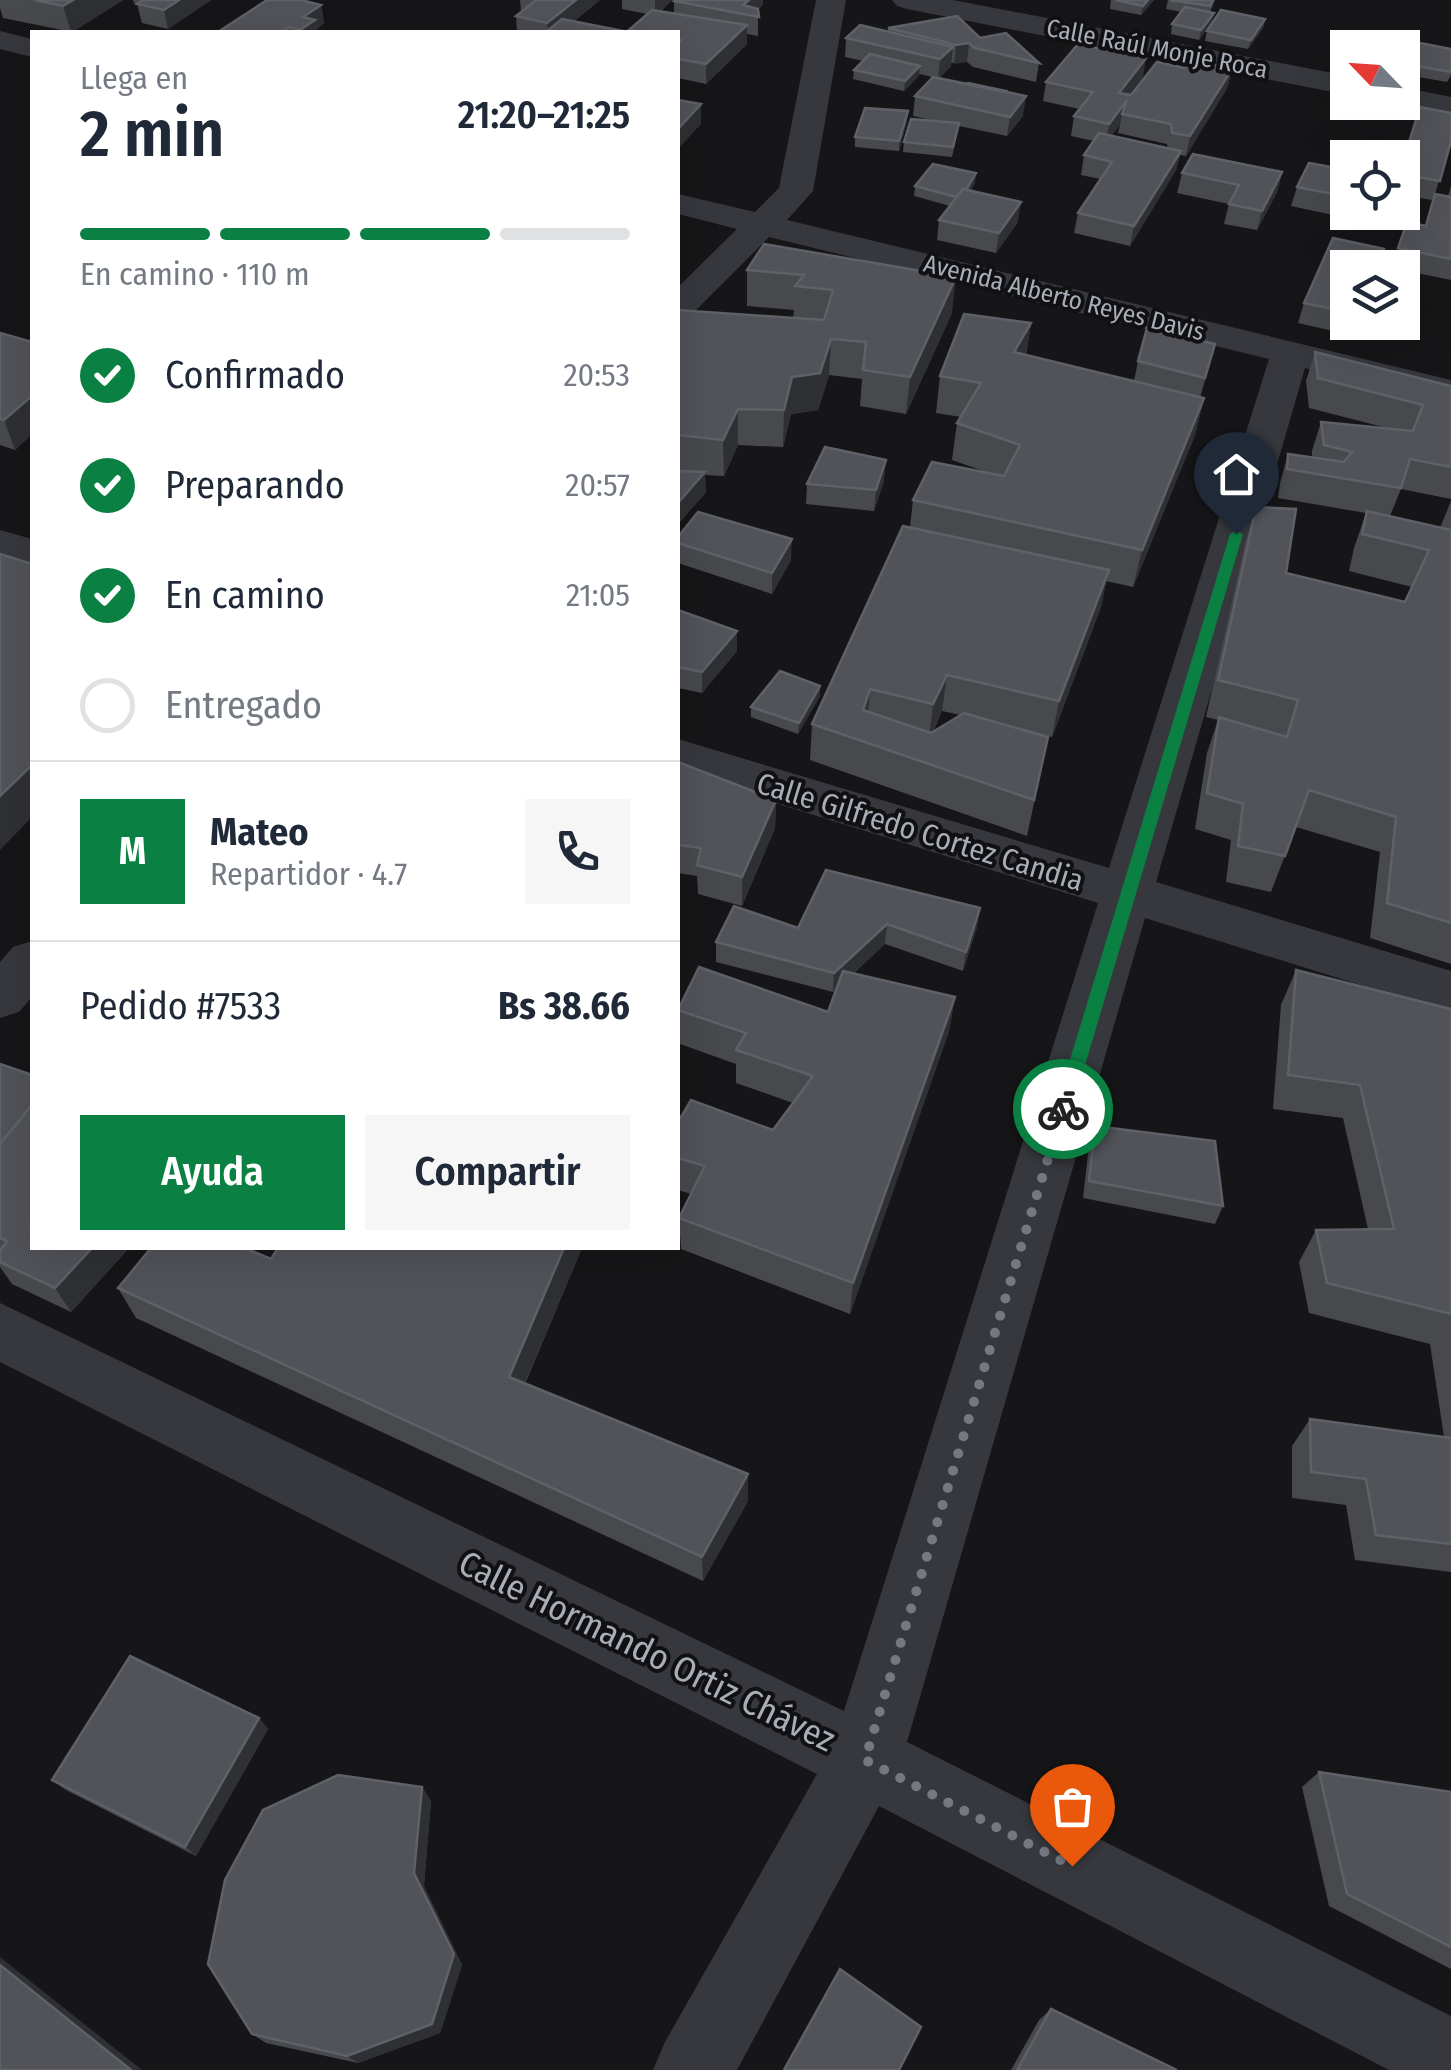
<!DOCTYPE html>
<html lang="es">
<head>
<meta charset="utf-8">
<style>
  :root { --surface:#fff; --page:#f6f6f7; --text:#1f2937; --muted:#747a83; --line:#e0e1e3; --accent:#0b8043 }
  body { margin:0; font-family:"Fira Sans Condensed",sans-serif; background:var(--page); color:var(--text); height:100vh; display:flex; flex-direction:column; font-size:38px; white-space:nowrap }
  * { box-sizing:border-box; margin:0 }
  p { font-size:32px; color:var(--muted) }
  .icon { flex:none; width:55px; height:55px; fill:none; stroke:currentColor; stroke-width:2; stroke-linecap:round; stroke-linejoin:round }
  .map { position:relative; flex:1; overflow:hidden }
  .sheet { position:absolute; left:30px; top:30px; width:650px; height:1220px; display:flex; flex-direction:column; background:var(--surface); border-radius:0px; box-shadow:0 10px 40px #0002 }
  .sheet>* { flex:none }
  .needle { width:65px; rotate:295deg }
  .buttons { position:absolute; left:1330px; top:30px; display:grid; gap:20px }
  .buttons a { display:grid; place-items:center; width:90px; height:90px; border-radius:0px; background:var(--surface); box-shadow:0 10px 40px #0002; font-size:50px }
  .pin { position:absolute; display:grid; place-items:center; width:85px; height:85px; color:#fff; margin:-102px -42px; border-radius:50% 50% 50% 0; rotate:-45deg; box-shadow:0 0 10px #0007 }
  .pin .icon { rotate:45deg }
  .courier { position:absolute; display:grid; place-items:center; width:100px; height:100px; margin:-50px; border:8px solid #0b8043; border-radius:50%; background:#fff; color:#222; box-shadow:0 2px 12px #0007 }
  .headline em { font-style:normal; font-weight:600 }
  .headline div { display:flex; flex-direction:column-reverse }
  .headline { display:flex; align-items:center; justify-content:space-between; height:170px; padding:0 50px }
  h1 { font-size:65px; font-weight:600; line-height:75px }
  .bar { display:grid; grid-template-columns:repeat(4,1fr); gap:15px 10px; align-content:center; height:120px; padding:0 50px }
  .bar i { height:12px; border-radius:8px; background:var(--line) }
  .bar .on { background:var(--accent) }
  .bar p { grid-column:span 4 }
  .line { display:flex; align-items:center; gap:25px; padding:0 50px; border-top:2px solid var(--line) }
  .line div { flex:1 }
  .round { display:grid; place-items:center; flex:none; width:105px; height:105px; border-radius:0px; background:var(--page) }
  ol { padding:0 50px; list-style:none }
  li { display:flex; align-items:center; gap:30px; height:110px }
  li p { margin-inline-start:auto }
  li .icon { padding:10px; border-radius:50%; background:var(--accent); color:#fff; stroke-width:4 }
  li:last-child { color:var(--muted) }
  li i { width:55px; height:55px; border:5px solid var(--line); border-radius:50% }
  .primary-button { display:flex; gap:20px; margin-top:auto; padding:20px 50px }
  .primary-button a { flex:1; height:115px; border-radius:0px; background:var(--accent); color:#fff; font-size:40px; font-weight:600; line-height:115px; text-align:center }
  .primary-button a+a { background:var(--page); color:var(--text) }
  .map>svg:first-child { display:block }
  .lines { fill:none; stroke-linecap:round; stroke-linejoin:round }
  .minor { fill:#37383d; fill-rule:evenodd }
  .wall { fill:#47494d; fill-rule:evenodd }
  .shaded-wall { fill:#2f3033 }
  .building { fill:#525359; stroke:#5f6168; stroke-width:2.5 }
  .route { fill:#0b8043 }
  .done { stroke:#757880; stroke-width:10; stroke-dasharray:0 18 }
  .labels { text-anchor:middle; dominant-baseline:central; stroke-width:8; stroke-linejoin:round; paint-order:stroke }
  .far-street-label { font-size:25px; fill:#a8adb8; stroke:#111113 }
  .street-label { font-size:30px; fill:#a8adb8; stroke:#111113 }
  .near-street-label { font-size:35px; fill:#a8adb8; stroke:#111113 }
</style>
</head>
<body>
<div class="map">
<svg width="1451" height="2070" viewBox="0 0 1451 2070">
  <rect width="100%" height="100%" fill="#161618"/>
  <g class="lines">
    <g class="minor">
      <polygon points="816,0 846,0 813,191 787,220 1451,380 1451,404 1305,368 1156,882 1451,971 1451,1013 1145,918 907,1742 1451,2016 1451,2070 1389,2070 879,1806 737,2070 653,2070 665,2042 817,1774 0,1362 0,1303 844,1711 1098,903 678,773 678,739 1109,868 1269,359 769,237 691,315 678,318 678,287 737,229 678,214 678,194 755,212 779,188"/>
      <polygon points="892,0 953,0 1348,76 1348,95 907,9 897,6"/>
      <polygon points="0,31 32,39 32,57 0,49"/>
      <polygon points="1402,87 1451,97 1451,117 1391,104 1402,102"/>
      <polygon points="0,530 32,539 32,566 0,557"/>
      <polygon points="32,941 32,997 19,1012 0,1018 0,962 13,947"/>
    </g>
  </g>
  <g class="wall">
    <polygon points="0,0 123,0 72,32 3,18 0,8"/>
    <polygon points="133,0 211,0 168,29 142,23 137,4 134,3"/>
    <polygon points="520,0 600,0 574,21 628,32 517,32 516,16 521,11"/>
    <polygon points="622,0 672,0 661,11 674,13 674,1 763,4 758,9 758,36 747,34 747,44 706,84 678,78 678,32 629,32 629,30 647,14 622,9"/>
    <polygon points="1111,0 1154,0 1141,15 1110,9"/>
    <polygon points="1168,0 1215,0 1210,12 1214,13 1211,23 1199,40 1171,34 1172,24 1182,12 1166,9"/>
    <polygon points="321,5 324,23 317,29 318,32 218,32"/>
    <polygon points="1265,19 1263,28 1248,49 1205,41 1207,31"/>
    <polygon points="888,28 980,38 1039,63 1036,82 973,67 967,62 951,63 951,66 939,78 1006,92 1023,116 1007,136 959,126 952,157 903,152 904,142 940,122 913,116 915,96 932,77 920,74 904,91 853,79 854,70 863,61 845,57 846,38 888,32"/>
    <polygon points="1451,49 1451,75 1447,82 1407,75 1410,65"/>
    <path d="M1185,68L1232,69L1227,88L1186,156L1180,155L1176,170L1130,246L1074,233L1078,213L1100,179L1081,175L1084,155L1094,141L1071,136L1074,116L1079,109L1043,101L1046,82L1143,77L1129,95H1131ZM1120,125L1118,133L1167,144L1168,148L1111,136Z"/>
    <polygon points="907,121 899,151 855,147 855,137"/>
    <polygon points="1451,141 1435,194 1448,196 1451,186 1451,280 1402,270 1402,268 1391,268 1398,248 1425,226 1432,200 1402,195 1402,164"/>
    <polygon points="1348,170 1348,212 1380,212 1375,224 1291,206 1297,187"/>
    <polygon points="1282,172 1277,192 1257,230 1224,224 1229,204 1177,193 1182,173"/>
    <polygon points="975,183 970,190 1018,222 996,253 937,240 939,220 950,206 914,196 915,186"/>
    <polygon points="1333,238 1384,249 1379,268 1348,268 1348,322 1356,322 1351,335 1298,323 1304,303"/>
    <polygon points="764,244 952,313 906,414 860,406 862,379 829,375 818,410 791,414 783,447 738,445 724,476 705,475 706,492 678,524 678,310 793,318 794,310 747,306 747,270"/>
    <path d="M1031,323L1026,355L1134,381L1138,361L1215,344L1200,398H1204L1195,435L1133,587L1106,581L1101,607L1052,737L1035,733L1048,737L1027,836L810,760L812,724L910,527L913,500L986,472L952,460L957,423L961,417L936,413L940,376ZM942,711L960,715L933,732Z"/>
    <polygon points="0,333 32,342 32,434 15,450 0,445"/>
    <polygon points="1315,352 1451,386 1451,499 1401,489 1390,516 1440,528 1451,501 1451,964 1370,938 1380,852 1296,827 1271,892 1226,882 1231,840 1195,829 1207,753 1218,720 1206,717 1245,544 1256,507 1286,573 1405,602 1412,587 1349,571 1354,548 1366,513 1278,498 1280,483 1288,454 1312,458 1312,451 1321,422 1391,429 1309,408 1306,381"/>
    <polygon points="884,481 874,511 806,504 807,484"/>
    <polygon points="678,537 791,560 772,594 678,563"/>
    <polygon points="678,610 737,651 702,693 678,688"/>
    <polygon points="820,686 820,696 798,734 751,717 751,707"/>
    <polygon points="678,762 776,800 775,828 742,906 698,894 697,876 678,873"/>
    <polygon points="826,870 977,927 963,971 885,944 853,974 955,997 949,1031 850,1314 681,1249 679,1218 691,1194 678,1190 678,1122 773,1130 793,1103 736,1083 736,1064 680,1044 678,1010 828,1012 836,989 833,992 716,962 716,942 798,928"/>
    <polygon points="1296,970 1451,1009 1451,1572 1355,1560 1346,1505 1292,1498 1292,1446 1310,1419 1444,1437 1430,1344 1309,1313 1299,1262 1316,1230 1368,1229 1343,1118 1273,1109 1281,1005"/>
    <polygon points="0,1064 32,1248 129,1248 71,1312 12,1284 0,1267"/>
    <polygon points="1095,1126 1223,1206 1215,1224 1083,1198 1089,1145"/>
    <polygon points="582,1248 525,1384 748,1474 748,1501 703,1581 136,1318 118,1288 271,1259"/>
    <polygon points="259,1718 268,1729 196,1856 66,1790 52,1780"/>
    <polygon points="1319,1772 1451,1792 1451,1969 1329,1906 1302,1787"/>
    <polygon points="422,1787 431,1801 424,1886 462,1965 440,2033 358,2063 266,2043 252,2034"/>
    <polygon points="1051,2009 1177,2070 1011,2070 1039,2020"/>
  </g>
  <g class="shaded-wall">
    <polygon points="73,0 123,0 71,32 63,6"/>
    <polygon points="179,0 211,0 168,29 164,10"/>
    <polygon points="576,0 600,0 560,32 548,32 547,23"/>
    <polygon points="655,0 672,0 655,16"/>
    <polygon points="749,0 763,0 763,4 751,16 743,5"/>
    <polygon points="1148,0 1154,0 1141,15 1143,6"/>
    <polygon points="321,5 324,23 317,29 318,32 301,32 303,17"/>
    <polygon points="1214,13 1211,23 1199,40 1201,30"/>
    <polygon points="1265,19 1263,28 1248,49 1251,40"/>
    <polygon points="747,25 747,44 706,84 706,64"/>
    <polygon points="969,43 967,62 954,64 956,45"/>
    <polygon points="953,47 951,66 938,78 940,59"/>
    <polygon points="1146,58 1143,77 1116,112 1119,93"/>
    <polygon points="920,66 919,76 904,91 905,81"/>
    <polygon points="1232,69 1227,88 1186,156 1190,136"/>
    <polygon points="1026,96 1023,116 1007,136 1010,117"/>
    <polygon points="1127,100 1122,114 1120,125 1106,143 1109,124"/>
    <polygon points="701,104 701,124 678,149 678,129"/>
    <polygon points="908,111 907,121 899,151 899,141"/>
    <polygon points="1181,151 1176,170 1130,246 1134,226"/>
    <polygon points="1282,172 1277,192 1257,230 1262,211"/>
    <polygon points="976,173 975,183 960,209 962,198"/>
    <polygon points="1021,202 1018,222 996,253 999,233"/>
    <polygon points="956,277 952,313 906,414 910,377"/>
    <polygon points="1031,323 1025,359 1014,352"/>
    <polygon points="831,339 829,375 818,410 791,414 783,447 784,410 792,377"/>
    <polygon points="32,396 32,434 15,450 4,420"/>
    <polygon points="1204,398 1195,435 1133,587 1142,550"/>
    <polygon points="738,409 738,445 724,476 723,440"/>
    <polygon points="886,460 884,481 874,511 876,490"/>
    <polygon points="705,472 706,492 678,524 678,503"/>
    <polygon points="792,539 791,560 772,594 772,573"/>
    <polygon points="1109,570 1101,607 1052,737 1059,701"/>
    <polygon points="737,631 737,651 702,693 702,672"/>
    <polygon points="947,675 942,711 929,740 933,704"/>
    <polygon points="820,686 820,696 798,734 799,723"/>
    <polygon points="870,689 867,726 863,710"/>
    <polygon points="30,767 32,773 32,817 0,850 0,796"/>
    <polygon points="776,800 775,828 742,906 742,877"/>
    <polygon points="980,908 977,927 963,971 966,952"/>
    <polygon points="887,924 885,944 833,992 834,973"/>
    <polygon points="955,997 949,1031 850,1314 853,1283"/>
    <polygon points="92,1248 129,1248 71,1312 55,1288"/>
    <polygon points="564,1248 582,1248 515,1406 509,1377"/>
    <polygon points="748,1474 748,1501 703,1581 702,1557"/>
    <polygon points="259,1718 268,1729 196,1856 185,1847"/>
    <polygon points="422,1787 431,1801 424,1886 462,1965 440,2033 358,2063 347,2056 414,1873"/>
    <polygon points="0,1957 142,2070 131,2070 0,1965"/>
  </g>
  <g class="building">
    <polygon points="35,0 73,0 63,6"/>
    <polygon points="143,0 179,0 164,10 137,4"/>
    <polygon points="267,0 301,0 321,5 303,17 315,20 300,30 289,27 281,32 218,32"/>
    <polygon points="536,0 576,0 547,23 516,16"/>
    <polygon points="675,0 749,0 743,5 758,9 759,17 674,1"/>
    <polygon points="1116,0 1148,0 1143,6"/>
    <polygon points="1170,0 1213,0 1210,6"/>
    <polygon points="1185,7 1214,13 1201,30 1172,24"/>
    <polygon points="652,10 747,25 706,64 678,59 678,43 681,40 678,39 678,32 643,32 629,30"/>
    <polygon points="1221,10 1265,19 1251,40 1207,31"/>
    <polygon points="957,16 980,38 1006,33 1039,63 975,48 969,43 956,45 888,28"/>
    <polygon points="562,19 628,32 546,32"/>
    <polygon points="860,25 953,47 940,59 846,38"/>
    <polygon points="1367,40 1406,47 1402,56 1402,48 1362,48"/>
    <polygon points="1420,43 1451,49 1451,72 1410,65"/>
    <polygon points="1078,44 1146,58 1119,93 1131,95 1157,62 1185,68 1190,60 1232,69 1190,136 1172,133 1171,124 1122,114 1127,100 1109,124 1074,116 1093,92 1046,82"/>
    <polygon points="870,54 920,66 905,81 854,70"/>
    <polygon points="933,77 1026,96 1010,117 915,96"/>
    <polygon points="968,83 1006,91 1005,92 967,84"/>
    <polygon points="678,100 701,104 678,129"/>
    <polygon points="1420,107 1451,113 1451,141 1440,181 1402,174 1402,165"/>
    <polygon points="865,108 908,111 899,141 855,137"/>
    <polygon points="911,119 959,123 953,147 904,142"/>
    <polygon points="1099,133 1181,151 1134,226 1078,213 1112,162 1084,155"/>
    <polygon points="1373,143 1404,149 1401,158 1367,158"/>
    <polygon points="1193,154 1282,172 1262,211 1229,204 1239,185 1182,173"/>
    <polygon points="1309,163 1348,170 1348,197 1297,187"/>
    <polygon points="933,164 976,173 966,190 963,189 956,197 915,186"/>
    <polygon points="963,189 1021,202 999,233 939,220"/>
    <polygon points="1435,194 1451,197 1451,259 1398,248 1407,222 1426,226"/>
    <polygon points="1333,238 1384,249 1377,268 1348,268 1348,312 1304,303"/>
    <polygon points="764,244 956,277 910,377 863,370 866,342 831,339 820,373 792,377 784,410 738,409 723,440 678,435 678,310 824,320 833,290 795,286 804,275 747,270"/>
    <polygon points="964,314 1031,323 1014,352 1204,398 1142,550 913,500 932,462 1004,476 1020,445 957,423 981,383 940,376"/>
    <polygon points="1147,328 1215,344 1205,378 1138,361"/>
    <polygon points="0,333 32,342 32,396 4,420 0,419"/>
    <polygon points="1315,352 1451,386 1451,467 1410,459 1401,488 1287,469 1288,454 1344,462 1352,452 1324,445 1321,422 1413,431 1423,405 1318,378"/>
    <polygon points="825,447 886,460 876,490 807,484"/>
    <polygon points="678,471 705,472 678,503"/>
    <polygon points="1256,507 1296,509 1286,573 1405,602 1429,550 1362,534 1367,511 1451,530 1451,923 1387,903 1396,817 1309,790 1285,856 1238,846 1243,804 1207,793 1219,717 1287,737 1298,700 1218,680"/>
    <polygon points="698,512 792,539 772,573 678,543 678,537"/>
    <polygon points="903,526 1109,570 1059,701 947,675 933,704 870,689 863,710 931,733 964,713 1048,737 1034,800 812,724"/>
    <polygon points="0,554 32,564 32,768 30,767 0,796"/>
    <polygon points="678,610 737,631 702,672 678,667"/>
    <polygon points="780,671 820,686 799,723 751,707"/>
    <polygon points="678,762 776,800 742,877 697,865 701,848 678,845"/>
    <polygon points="826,870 980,908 966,952 887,924 834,973 716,942 734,906 798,928"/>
    <polygon points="699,967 828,1012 843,971 955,997 853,1283 679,1218 705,1166 678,1158 678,1122 691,1100 773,1130 813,1076 736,1050 746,1033 678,1010"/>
    <polygon points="1296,970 1451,1009 1451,1314 1327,1283 1316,1230 1394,1229 1360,1085 1288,1075"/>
    <polygon points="0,1064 32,1075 32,1105 0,1144"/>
    <polygon points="32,1105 32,1248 92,1248 55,1288 0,1262 0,1251 7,1241 0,1238 0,1144"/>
    <polygon points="1095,1126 1215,1141 1223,1206 1089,1181"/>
    <polygon points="151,1248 245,1248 271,1259 278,1248 564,1248 509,1377 748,1474 702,1557 118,1288"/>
    <polygon points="1310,1419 1451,1438 1451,1544 1376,1535 1366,1479 1311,1472"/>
    <polygon points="130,1656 259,1718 185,1847 52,1780"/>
    <polygon points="1319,1772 1451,1792 1451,1947 1347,1894"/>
    <polygon points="338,1775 422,1787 414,1873 454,1954 432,2024 347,2056 252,2034 208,1964 225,1880 263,1810"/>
    <polygon points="0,1965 131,2070 0,2070"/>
    <polygon points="840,1969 921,2027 899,2070 784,2070"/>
    <polygon points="1051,2009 1177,2070 1017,2070"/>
  </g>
  <polygon class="route" points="1236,530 1243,534 1072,1109 1063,1116 1055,1109 1230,534"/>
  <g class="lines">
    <polyline class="done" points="1063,1109 865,1760 1072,1866"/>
  </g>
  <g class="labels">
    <g class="far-street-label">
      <text transform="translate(1157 49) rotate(11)">Calle Raúl Monje Roca</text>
      <text transform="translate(1064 298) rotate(14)">Avenida Alberto Reyes Davis</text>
    </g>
    <g class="street-label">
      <text transform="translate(920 832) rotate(17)">Calle Gilfredo Cortez Candia</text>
    </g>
    <g class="near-street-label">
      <text transform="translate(647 1651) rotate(26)">Calle Hormando Ortiz Chávez</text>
    </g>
  </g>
</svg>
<div class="buttons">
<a><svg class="needle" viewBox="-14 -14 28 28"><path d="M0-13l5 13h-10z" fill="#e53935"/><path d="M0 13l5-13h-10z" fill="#747a83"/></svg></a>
<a><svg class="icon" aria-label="locate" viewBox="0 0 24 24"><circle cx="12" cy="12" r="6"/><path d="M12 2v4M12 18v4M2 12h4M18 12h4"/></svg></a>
<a><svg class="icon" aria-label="layers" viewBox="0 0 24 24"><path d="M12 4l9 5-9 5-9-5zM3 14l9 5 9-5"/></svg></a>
</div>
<div class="pin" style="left:1072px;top:1866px;background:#ea580c"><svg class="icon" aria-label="bag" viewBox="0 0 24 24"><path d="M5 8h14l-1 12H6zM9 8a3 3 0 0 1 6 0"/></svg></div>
<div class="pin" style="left:1236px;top:534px;background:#1f2937"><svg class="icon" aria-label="home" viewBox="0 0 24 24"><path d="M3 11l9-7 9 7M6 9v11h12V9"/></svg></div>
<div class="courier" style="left:1063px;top:1109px"><svg class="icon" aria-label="bike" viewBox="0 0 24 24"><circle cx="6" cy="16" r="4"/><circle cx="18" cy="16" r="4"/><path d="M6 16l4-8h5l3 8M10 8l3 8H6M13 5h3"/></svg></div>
<section class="sheet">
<div class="headline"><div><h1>2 min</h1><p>Llega en</p></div><em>21:20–21:25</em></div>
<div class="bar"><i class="on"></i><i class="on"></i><i class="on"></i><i></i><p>En camino · 110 m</p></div>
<ol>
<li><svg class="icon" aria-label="check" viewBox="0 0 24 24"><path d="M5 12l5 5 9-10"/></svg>Confirmado<p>20:53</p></li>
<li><svg class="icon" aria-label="check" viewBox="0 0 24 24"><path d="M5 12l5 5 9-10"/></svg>Preparando<p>20:57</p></li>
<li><svg class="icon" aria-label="check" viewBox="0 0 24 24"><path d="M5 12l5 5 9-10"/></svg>En camino<p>21:05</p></li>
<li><i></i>Entregado</li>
</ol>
<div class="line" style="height:180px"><b class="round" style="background:var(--accent);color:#fff">M</b><div><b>Mateo</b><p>Repartidor · 4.7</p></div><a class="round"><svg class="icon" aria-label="phone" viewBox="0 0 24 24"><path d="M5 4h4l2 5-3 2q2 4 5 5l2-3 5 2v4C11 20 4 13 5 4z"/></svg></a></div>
<div class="line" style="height:130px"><div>Pedido #7533</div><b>Bs 38.66</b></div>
<div class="primary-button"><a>Ayuda</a><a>Compartir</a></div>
</section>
</div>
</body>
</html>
